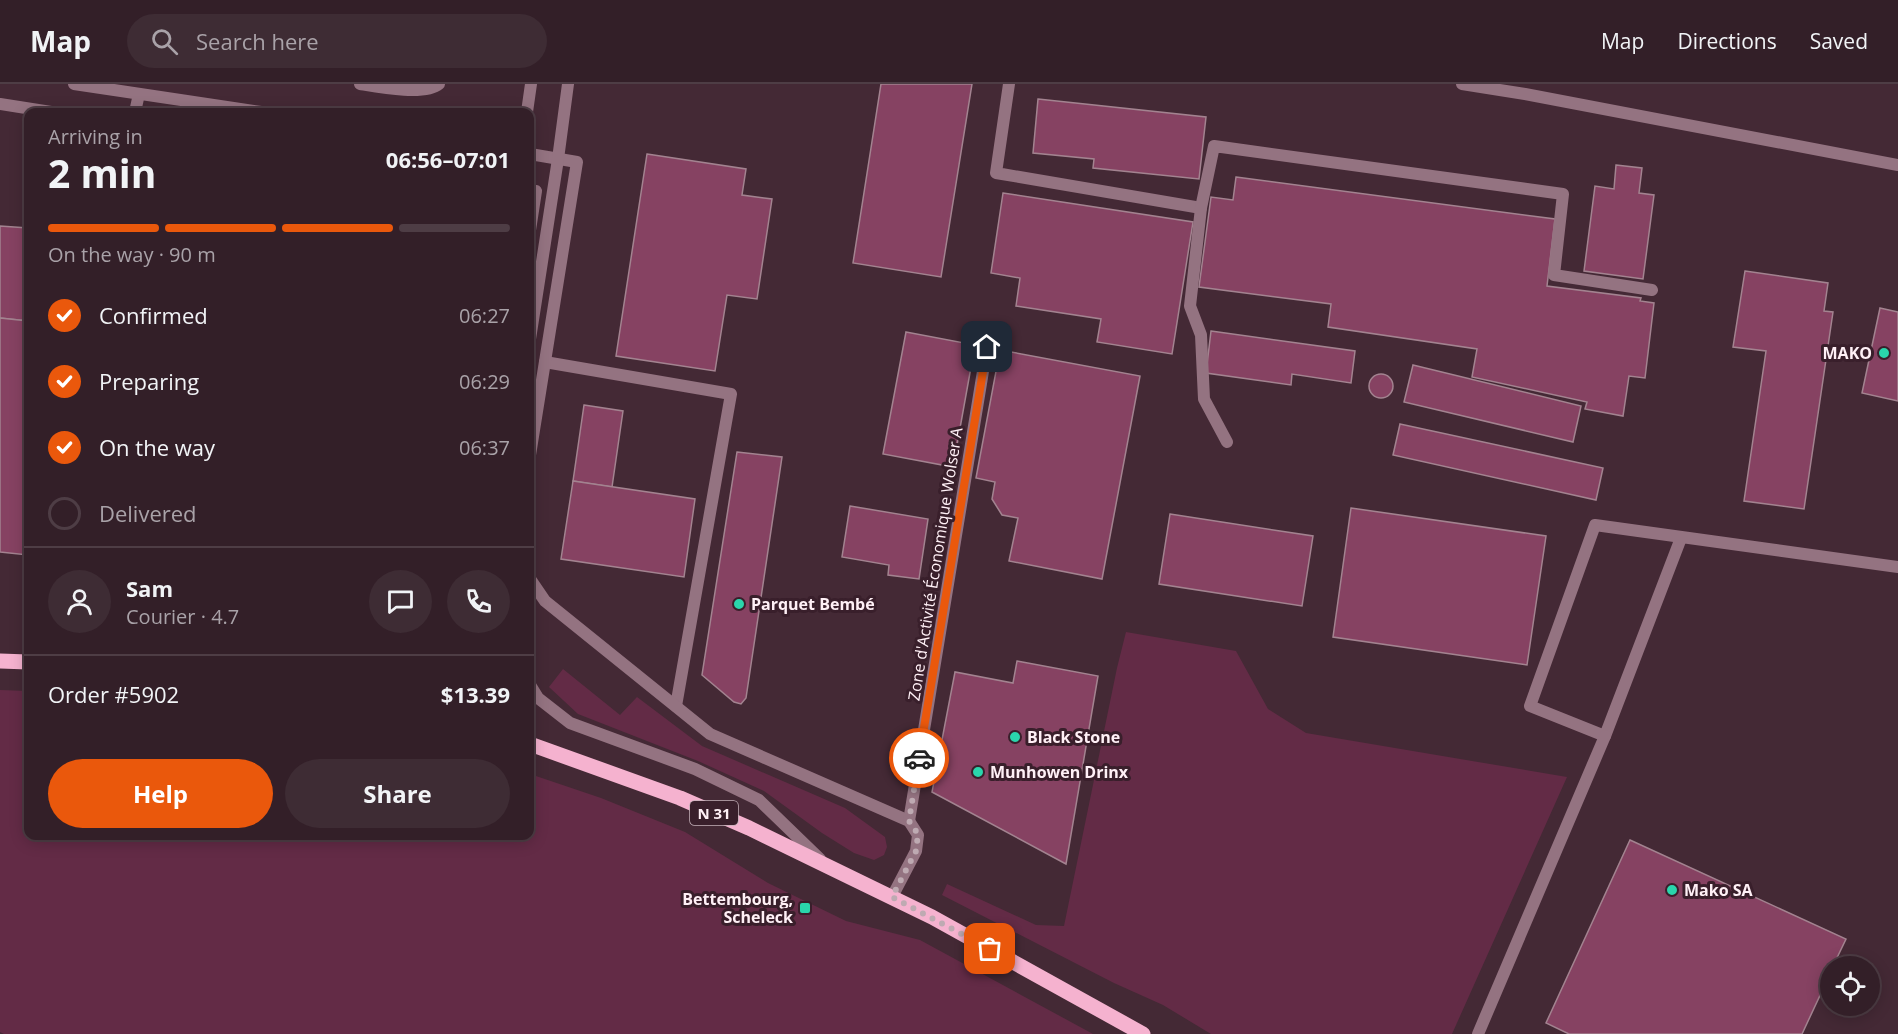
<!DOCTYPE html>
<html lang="en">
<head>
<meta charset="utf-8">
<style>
  :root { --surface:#331f28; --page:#3e2c34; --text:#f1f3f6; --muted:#a9a2a8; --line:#4e3d45; --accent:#ea580c }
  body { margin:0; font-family:"Open Sans",sans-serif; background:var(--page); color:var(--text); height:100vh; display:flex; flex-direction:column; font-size:22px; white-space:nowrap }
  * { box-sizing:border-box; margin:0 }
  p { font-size:20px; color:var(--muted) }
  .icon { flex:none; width:33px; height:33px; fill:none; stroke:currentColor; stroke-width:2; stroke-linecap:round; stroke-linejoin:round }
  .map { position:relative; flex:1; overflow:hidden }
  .details { position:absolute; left:24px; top:24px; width:510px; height:732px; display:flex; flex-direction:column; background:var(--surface); border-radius:12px; box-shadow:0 3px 15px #0003,0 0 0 2px var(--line) }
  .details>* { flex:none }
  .controls { position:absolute; left:1820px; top:872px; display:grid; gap:12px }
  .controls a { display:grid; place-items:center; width:60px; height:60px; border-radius:50%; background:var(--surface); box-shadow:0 3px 15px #0003,0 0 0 2px var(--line); font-size:30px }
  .pin { position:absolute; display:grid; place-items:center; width:51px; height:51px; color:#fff; margin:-26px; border-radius:12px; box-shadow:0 3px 9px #0006 }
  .courier { position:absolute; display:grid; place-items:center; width:60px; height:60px; margin:-30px; border:4px solid #ea580c; border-radius:50%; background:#fff; color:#222; box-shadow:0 2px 8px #0007 }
  .head em { font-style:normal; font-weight:700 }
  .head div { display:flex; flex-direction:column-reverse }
  .head { display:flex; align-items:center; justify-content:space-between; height:102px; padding:0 24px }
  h1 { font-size:39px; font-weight:700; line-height:45px }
  .bar { display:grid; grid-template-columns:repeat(4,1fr); gap:9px 6px; align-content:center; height:72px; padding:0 24px }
  .bar i { height:8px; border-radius:4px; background:var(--line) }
  .bar .current { background:var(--accent) }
  .bar p { grid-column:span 4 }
  .line { display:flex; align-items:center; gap:15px; padding:0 24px; border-top:2px solid var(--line) }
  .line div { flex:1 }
  .round { display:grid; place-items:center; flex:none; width:63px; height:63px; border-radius:32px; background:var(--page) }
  ol { padding:0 24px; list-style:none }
  li { display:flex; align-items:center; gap:18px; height:66px }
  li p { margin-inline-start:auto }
  li .icon { padding:6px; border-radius:50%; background:var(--accent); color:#fff; stroke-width:4 }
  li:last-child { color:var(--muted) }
  li i { width:33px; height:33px; border:3px solid var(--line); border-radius:50% }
  .primary-button { display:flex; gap:12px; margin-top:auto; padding:12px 24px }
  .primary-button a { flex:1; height:69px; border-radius:36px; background:var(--accent); color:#fff; font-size:24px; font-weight:700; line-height:69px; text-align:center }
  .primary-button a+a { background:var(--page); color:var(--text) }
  header { display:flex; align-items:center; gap:36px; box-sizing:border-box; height:84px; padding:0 30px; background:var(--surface); border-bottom:2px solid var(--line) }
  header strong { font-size:28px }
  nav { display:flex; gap:33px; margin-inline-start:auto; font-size:21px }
  .search { width:420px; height:54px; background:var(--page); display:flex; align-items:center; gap:15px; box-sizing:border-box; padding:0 21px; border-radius:33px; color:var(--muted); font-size:22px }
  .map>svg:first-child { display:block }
  .green { fill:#632b46 }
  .building { fill:#864262; stroke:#a38390; stroke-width:1.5 }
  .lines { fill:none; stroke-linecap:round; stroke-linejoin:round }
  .lane { stroke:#947381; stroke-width:12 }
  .street { stroke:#947381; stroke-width:12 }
  .primary { stroke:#f5b2cf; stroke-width:15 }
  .done { stroke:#beaab2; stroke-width:6; stroke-dasharray:0 10.8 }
  .route { stroke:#ea580c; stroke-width:8 }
  .poi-dot { fill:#2ad5ac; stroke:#391f2b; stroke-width:2 }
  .labels { text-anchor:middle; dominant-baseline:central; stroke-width:6; stroke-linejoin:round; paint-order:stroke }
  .shield { fill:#391f2b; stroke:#c4b1b9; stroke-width:1.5 }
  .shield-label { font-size:15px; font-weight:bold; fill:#fff0f6 }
  .poi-label { font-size:16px; font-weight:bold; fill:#fff0f6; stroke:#391f2b; text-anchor:start }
  .street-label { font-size:16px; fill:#fff0f6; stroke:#391f2b }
</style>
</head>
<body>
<header>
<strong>Map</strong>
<div class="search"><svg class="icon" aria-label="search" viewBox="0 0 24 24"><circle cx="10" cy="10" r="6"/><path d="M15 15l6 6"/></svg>Search here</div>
<nav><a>Map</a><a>Directions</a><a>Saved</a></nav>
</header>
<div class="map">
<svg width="1898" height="950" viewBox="0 0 1898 950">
  <rect width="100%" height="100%" fill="#442935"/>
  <g class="green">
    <polygon points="1126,548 1236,567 1268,625 1306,649 1567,693 1452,950 1211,950 1163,921 1114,899 942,811 947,800 1036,841 1064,842 1117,584"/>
    <polygon points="563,585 620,631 637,613 702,662 845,724 885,753 887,763 884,771 874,776 854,769 822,749 764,707 698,677 578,630 549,603"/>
    <polygon points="0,606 28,607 28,752 530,752 530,690 601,714 685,748 768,799 846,837 920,856 1093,950 4,950 0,948"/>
  </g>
  <g class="building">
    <polygon points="881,0 972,0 941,193 853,179"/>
    <polygon points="1038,15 1206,33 1199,95 1093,84 1094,75 1033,69"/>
    <polygon points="647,70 746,85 742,111 772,115 757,215 727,211 715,287 616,272"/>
    <polygon points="1616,81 1642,84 1639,109 1654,111 1643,195 1584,187 1595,102 1614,105"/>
    <polygon points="1236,93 1555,135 1547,202 1641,214 1640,217 1654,219 1645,294 1629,292 1623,332 1585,325 1587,318 1472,293 1477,265 1328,243 1331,220 1199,203 1211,113 1233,116"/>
    <polygon points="1003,109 1193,138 1172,270 1097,258 1101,235 1016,222 1020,194 991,189"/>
    <polygon points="0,142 28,144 28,237 0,234"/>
    <polygon points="1745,187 1828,199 1824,227 1833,228 1804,425 1744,417 1766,267 1733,263"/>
    <polygon points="1880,224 1898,228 1898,317 1862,309"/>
    <polygon points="0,234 28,237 28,471 0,468"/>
    <polygon points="1211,247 1355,267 1351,299 1292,290 1291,301 1206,289"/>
    <polygon points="906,248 975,261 953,383 883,370"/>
    <polygon points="1000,266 1140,292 1102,495 1009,477 1018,434 1002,431 992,415 995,398 976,394"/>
    <polygon points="1413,281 1581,322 1573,358 1404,318"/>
    <circle cx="1381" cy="302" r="12"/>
    <polygon points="584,321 623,327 612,403 573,397"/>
    <polygon points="1400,340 1603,384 1596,416 1393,371"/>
    <polygon points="737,368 782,373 746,614 741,620 734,618 702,591"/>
    <polygon points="573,397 695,415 684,493 561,475"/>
    <polygon points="850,422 928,435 919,495 888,491 889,481 842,473"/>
    <polygon points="1351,424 1546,452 1527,581 1333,553"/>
    <polygon points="1170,430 1313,452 1302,522 1159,500"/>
    <polygon points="1017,577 1098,592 1066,780 932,708 955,588 1013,599"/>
    <polygon points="1630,756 1846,855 1833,882 1830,882 1830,890 1802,950 1569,950 1546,939"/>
  </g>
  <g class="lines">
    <g class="lane">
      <path d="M360,0C378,3 425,12 439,0"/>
      <polyline points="1009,0 996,89 1201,124"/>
      <polyline points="135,28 139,10"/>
      <polyline points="527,28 531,0"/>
      <polyline points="545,278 731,310 676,622"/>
      <polyline points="1227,358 1204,315 1201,251 1190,222 1201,124 1214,62 1563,110 1554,191 1652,206"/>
      <polyline points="1681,454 1605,652 1530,622 1595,441 1898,483"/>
      <polyline points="530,495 545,517 710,650 909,737 918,751 916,767 892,813"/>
      <polyline points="909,737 987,263"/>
      <polyline points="1478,950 1605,652"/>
    </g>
    <g class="street">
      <polyline points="74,0 261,28"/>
      <polyline points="1462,0 1525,10 1898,81"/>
      <polyline points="0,20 51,28"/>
      <polyline points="530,70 577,78 530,371"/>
      <polyline points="530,146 536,107"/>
      <polyline points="530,255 558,75 568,0"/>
      <polyline points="530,601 538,614 570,639 695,685 759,716 820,775"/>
    </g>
    <g class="primary">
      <polyline points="0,577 28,578"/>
      <polyline points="530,660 680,714 749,744 932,833 1143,950"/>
    </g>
  </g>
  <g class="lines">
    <polyline class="done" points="919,674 909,737 918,750 916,767 892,813 990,865"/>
    <polyline class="route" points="919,674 987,263"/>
  </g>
  <g class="poi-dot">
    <circle cx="1884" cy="269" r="6"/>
    <circle cx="739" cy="520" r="6"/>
    <circle cx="1015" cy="653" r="6"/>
    <circle cx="978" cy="688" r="6"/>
    <circle cx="1672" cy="806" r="6"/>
    <rect x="799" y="818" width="12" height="12" rx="3"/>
  </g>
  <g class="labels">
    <rect class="shield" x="690" y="717" width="48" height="24" rx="4.5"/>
    <g class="shield-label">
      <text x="714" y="729">N 31</text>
    </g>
    <g class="poi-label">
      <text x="1872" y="269" text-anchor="end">MAKO</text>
      <text x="751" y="520">Parquet Bembé</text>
      <text x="1027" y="653">Black Stone</text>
      <text x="990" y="688">Munhowen Drinx</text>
      <text x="1684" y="806">Mako SA</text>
      <text x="793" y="815" text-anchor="end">Bettembourg,<tspan x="793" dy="18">Scheleck</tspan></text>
    </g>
    <g class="street-label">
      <text transform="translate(935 480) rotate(-81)">Zone d'Activité Économique Wolser A</text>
    </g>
  </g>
</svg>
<div class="controls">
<a><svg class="icon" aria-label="locate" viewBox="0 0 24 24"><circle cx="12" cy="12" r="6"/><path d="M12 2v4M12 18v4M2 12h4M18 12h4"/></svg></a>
</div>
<div class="pin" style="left:990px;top:865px;background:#ea580c"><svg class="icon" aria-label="bag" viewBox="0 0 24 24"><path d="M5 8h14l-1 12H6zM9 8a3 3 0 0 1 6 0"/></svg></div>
<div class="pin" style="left:987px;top:263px;background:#1f2937"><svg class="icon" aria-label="home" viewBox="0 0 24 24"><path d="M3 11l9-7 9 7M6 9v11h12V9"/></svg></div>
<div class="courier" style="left:919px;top:674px"><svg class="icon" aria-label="car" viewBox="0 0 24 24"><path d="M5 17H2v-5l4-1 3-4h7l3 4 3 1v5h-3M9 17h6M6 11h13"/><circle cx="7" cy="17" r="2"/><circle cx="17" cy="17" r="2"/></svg></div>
<section class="details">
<div class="head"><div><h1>2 min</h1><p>Arriving in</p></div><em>06:56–07:01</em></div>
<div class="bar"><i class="current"></i><i class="current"></i><i class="current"></i><i></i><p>On the way · 90 m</p></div>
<ol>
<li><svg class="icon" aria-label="check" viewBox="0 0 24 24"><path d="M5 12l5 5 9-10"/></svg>Confirmed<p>06:27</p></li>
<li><svg class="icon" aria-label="check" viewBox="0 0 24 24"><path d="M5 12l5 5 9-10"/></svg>Preparing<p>06:29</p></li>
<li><svg class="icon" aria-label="check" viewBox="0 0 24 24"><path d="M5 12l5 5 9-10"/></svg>On the way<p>06:37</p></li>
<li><i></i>Delivered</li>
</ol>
<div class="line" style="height:108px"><a class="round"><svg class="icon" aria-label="person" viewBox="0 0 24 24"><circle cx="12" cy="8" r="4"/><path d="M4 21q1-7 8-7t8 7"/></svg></a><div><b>Sam</b><p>Courier · 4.7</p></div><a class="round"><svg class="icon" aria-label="chat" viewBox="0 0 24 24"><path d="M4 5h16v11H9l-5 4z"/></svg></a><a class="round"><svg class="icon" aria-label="phone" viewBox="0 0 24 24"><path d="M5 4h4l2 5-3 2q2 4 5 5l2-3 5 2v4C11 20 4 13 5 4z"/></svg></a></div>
<div class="line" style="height:78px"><div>Order #5902</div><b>$13.39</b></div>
<div class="primary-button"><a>Help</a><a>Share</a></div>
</section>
</div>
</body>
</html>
